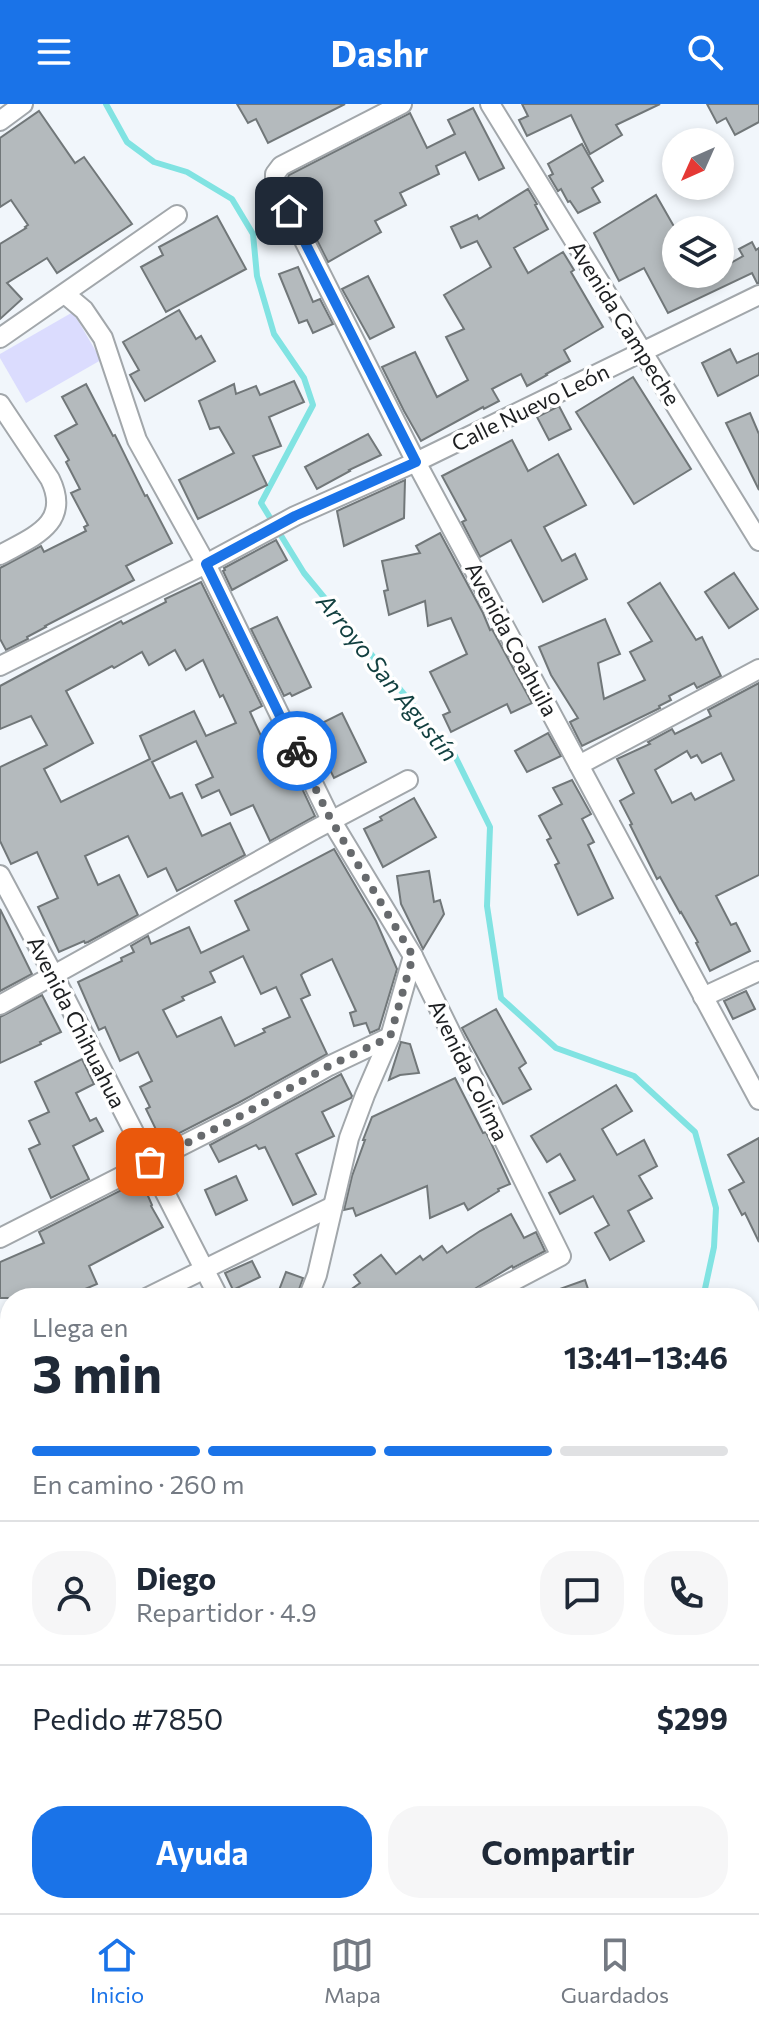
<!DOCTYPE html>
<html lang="es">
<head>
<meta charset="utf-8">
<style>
  :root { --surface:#fff; --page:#f6f6f7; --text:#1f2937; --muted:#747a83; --line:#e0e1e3; --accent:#1a73e8 }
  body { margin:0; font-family:Commissioner,sans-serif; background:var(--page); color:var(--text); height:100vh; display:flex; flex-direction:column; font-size:30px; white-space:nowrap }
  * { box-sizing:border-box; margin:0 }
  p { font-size:26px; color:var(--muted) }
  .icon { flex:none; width:44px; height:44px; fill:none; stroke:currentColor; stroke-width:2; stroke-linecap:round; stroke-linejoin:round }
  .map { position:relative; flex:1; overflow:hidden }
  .drawer { position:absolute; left:0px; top:1184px; width:760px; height:626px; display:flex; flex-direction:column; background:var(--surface); border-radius:32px 32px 0 0; box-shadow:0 4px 12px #0003 }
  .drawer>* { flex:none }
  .needle { width:52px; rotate:225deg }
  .controls { position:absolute; left:662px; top:24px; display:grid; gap:16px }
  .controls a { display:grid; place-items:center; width:72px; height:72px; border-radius:50%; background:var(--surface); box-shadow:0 4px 12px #0003; font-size:40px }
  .pin { position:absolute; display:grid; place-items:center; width:68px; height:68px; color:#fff; margin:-34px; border-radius:16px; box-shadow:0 4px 12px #0006 }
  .courier { position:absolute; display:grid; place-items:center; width:80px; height:80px; margin:-40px; border:6px solid #1a73e8; border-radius:50%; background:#fff; color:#222; box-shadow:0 2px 10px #0007 }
  .head em { font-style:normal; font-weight:700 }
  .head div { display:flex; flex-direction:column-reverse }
  .head { display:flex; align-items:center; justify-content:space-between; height:136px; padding:0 32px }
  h1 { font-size:52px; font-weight:700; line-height:60px }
  .bar { display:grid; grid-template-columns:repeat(4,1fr); gap:12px 8px; align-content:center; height:96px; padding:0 32px }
  .bar i { height:10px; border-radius:6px; background:var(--line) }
  .bar .active { background:var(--accent) }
  .bar p { grid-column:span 4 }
  .line { display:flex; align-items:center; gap:20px; padding:0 32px; border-top:2px solid var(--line) }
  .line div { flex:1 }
  .round { display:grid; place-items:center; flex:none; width:84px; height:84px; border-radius:32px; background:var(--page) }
  .button { display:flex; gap:16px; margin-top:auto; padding:16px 32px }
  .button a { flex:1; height:92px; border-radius:32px; background:var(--accent); color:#fff; font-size:32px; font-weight:700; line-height:92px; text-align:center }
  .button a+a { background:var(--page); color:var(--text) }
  header { display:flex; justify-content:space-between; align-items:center; height:104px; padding:0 32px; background:var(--accent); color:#fff; font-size:36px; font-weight:700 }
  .tabs { display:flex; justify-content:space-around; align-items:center; height:112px; border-top:2px solid var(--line); background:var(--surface); font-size:22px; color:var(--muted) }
  .tabs a { display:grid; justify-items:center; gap:4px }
  .tabs .active { color:var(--accent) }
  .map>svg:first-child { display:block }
  .green { fill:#dbdcfe }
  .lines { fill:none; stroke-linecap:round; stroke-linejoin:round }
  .stream { stroke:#81e3e2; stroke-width:6 }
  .building { fill:#b4babd; stroke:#717779; stroke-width:2; fill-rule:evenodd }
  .minor-casing { stroke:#a2a7ab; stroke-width:22 }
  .minor { stroke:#fff; stroke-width:18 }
  .done { stroke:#676a6d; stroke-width:8; stroke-dasharray:0 14.4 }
  .route { stroke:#1a73e8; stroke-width:10 }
  .labels { text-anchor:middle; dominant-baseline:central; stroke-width:7; stroke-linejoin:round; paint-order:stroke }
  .street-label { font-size:22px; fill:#1d1f21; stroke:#fff }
  .water-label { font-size:24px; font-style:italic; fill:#113f3f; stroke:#fff }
</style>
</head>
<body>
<header><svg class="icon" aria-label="menu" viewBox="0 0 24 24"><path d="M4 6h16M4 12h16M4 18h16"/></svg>Dashr<svg class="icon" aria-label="search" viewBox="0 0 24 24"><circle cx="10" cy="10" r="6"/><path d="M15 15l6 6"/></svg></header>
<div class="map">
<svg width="759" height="1809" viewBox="0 0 759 1809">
  <rect width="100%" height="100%" fill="#f1f6fb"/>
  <polygon class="green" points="73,208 101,256 26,299 0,254 0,250"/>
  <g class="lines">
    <g class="stream">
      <polyline points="106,0 127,38 154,58 187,68 232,95 253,130 257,172 274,230 304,274 313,301 261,399 304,469 455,652 490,723 487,802 501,894 556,944 634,972 695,1028 716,1104 714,1143 703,1194"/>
      <polyline points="750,1570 754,1582 759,1589"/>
    </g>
  </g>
  <g class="building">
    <polygon points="237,0 345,0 268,39 256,15 248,19"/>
    <polygon points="522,0 660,0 616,21 622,31 590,50 571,11 527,32 519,16 528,12"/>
    <polygon points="707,0 759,0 759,18 735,31 726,14 717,19"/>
    <polygon points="473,4 504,64 479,76 465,48 436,62 439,70 400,89 406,101 375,117 381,128 328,158 287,76 289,71 410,9 427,44 455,30 448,16"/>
    <polygon points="39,7 75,59 84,53 132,120 57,169 47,154 7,179 22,195 0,215 0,140 26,124 25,123 28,121 11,96 0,103 0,34"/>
    <polygon points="582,40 603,77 592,84 600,98 578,109 570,97 568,98 561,85 558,87 549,72 553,70 548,60"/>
    <polygon points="528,85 537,100 535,101 548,125 514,144 528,169 563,148 574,166 571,168 603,223 564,246 570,257 546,270 547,271 527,282 521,270 492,285 499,297 484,305 483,303 421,337 404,307 382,263 415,248 437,293 468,276 446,233 464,225 444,191 491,163 477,137 461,144 451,123 477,111 479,115"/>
    <polygon points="656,91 676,126 676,170 720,170 720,165 743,152 739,145 752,138 756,146 759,144 759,179 757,179 752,169 668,209 644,164 619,177 594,129"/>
    <polygon points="217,112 246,165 166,208 141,163 163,151 159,143"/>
    <polygon points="298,163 313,198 320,195 333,220 313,229 307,216 299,219 279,170"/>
    <polygon points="368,172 394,223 370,235 342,185"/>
    <polygon points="179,206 196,235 201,232 215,257 145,297 130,271 139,266 123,238"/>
    <polygon points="730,245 737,259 759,249 759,271 718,292 702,259"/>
    <polygon points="633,273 691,365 634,400 576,308"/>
    <polygon points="294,277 304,298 269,313 281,342 253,352 267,381 198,415 179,376 234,349 219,323 210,325 199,297 234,280 236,290 256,282 260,291"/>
    <polygon points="86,280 113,332 115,331 145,392 147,391 172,439 126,462 134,476 45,522 46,523 27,533 28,535 6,546 0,535 0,464 41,442 44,448 86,427 84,423 88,421 71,389 80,385 66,358 69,356 55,332 77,320 62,293"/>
    <polygon points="559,302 571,325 549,336 537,313"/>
    <polygon points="750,309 759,330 759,386 726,319"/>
    <polygon points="368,330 381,351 349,366 350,367 317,385 305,363"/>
    <polygon points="512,336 528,367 558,350 586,401 544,423 562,457 575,450 587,475 543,498 511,436 480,453 462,418 466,416 442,372"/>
    <polygon points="405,376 404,414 344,442 337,407"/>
    <polygon points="440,429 483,509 490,526 492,525 532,599 511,609 507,600 451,628 443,611 450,608 430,568 467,550 451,514 428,522 425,497 389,511 384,487 388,486 382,457 420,449 416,442"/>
    <polygon points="276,436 287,456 232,486 223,467 225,466 224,464"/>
    <polygon points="734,469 758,505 729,524 705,488"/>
    <path d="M201,478L262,602L250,608L262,634L268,648L278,643L288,665L292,663L315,712L270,737L253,701L231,711L219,686L202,694L196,681L213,673L196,637L152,658L170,694L182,689L202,732L230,719L245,751L177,787L166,764L148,773L128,732L85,752L98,781L119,771L138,811L88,838L85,839L84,837L59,848L38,803L58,794L37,748L11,760L0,737V663L47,641L31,612L0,625V582L121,517L123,520L166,498L165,495ZM175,546L186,566L203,556L220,593L223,591L236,619L206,632L194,607L140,632L150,655L61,698L44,665L93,639L66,587L112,562L114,564L142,548L149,561Z"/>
    <polygon points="660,479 696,536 702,533 721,572 697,584 694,579 669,592 671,596 659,602 660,604 582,642 570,618 578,614 551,571 539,543 605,515 620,550 598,559 604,595 645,576 630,548 652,537 628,499"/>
    <polygon points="277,513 311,583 292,592 290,589 284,592 251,525"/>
    <path d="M759,579V771L716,792L731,821L736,819L750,847L710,867L696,839L698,838L681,808L680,809L660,773L657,775L630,721L632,720L620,697L634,689L617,655L650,640L648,638L672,625L675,630L711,612L708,606ZM687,647L691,654L697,651L702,659L721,649L734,676L695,696L691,689L672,699L655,666Z"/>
    <polygon points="342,609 366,658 334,674 310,625"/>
    <polygon points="548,629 561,652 527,668 515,647"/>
    <polygon points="572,676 591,710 582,715 594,738 588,741 613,794 578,811 555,761 559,759 547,736 551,734 539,712 562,700 553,684"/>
    <polygon points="414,694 436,733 383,763 364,725 382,716 380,713"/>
    <path d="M334,745L376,817L397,865L379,925L370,929L366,919L354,922L350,909L356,907L332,855L303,869L301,871L310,891L301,895L327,950L238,999L162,1038L146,1005L150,1003L140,983L152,977L138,948L120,957L105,923L99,926L78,878L122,857L121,854L134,848L131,842L148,832L151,840L189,823L201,849L249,826L235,797ZM243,852L261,890L276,883L290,913L263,925L265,928L235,942L221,913L177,933L163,906L184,896L182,893L215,878L210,868Z"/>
    <polygon points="429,767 434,798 440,796 444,810 423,845 401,800 397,772"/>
    <polygon points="0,805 32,870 0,887"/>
    <polygon points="746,887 755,905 733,915 724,897"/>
    <polygon points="42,891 61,928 40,938 41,940 0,959 0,913"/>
    <polygon points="496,905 526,959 519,964 531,985 503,1000 462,924"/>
    <polygon points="401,938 410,940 419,969 400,971 389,976"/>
    <polygon points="82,955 94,980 76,989 90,1017 96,1014 103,1027 73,1042 89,1075 51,1094 29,1045 40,1040 29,1017 49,1008 35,978"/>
    <polygon points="341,970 352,992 351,994 322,1008 334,1032 296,1050 316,1090 293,1101 265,1043 259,1045 256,1041 219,1058 210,1041"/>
    <polygon points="455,974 483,1029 486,1028 510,1080 498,1085 499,1087 468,1106 464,1099 430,1114 427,1082 356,1112 353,1104 344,1106 352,1072 365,1036 363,1036 372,1013"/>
    <polygon points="616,981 632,1007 602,1025 617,1051 644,1036 657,1062 639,1072 652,1094 628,1107 644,1137 610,1156 595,1129 609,1121 593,1092 560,1110 549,1089 575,1076 560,1050 547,1058 531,1032"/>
    <polygon points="759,1034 759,1138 745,1109 742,1111 729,1086 744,1078 728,1051"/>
    <polygon points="236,1072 247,1096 216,1111 205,1086"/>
    <polygon points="141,1076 152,1101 151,1102 163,1123 89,1162 97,1180 64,1194 0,1194 0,1158 44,1139 39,1128"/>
    <polygon points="511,1110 524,1134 536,1128 545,1147 513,1164 512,1162 460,1194 339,1194 360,1179 354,1171 381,1151 396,1170 420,1152 423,1156 442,1142 447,1149 480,1127"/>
    <polygon points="252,1157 260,1173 233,1186 225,1169"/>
    <polygon points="286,1168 303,1174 296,1194 276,1194"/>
    <polygon points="585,1176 591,1194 541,1194 540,1192"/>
  </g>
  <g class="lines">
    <g class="minor-casing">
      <g id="minor">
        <polyline points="402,0 281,62 275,70 275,79 416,358 759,996"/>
        <polyline points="490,0 759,437"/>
        <polyline points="0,17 23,0"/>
        <polyline points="65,190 84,206 103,234 137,336 206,460 331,716 413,852 561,1152 481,1194"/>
        <polyline points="0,234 177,111"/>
        <path d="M0,300L50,375C72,420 32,433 0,451"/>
        <polyline points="0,562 206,460 295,412 416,358 759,191"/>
        <polyline points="579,661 759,565"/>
        <polyline points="0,771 54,872 219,1194"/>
        <polyline points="703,893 759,867"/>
        <polyline points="0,901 312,727 408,676"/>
        <polyline points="0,1134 244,1010 329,962 390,933"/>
        <polyline points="146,1194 333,1102"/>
        <polyline points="308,1194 317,1171 349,1034 365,991 390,933 413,852"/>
        <polyline points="0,1263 10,1258"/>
        <polyline points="750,1292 759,1288"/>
        <polyline points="0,1552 10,1547"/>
        <polyline points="750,1676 759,1695"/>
        <polyline points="0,1725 10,1719"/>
        <polyline points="750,1744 759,1740"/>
        <polyline points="423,1800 426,1809"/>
        <polyline points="139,1809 157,1800"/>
        <polyline points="204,1809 206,1800"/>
        <polyline points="622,1809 640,1800"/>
      </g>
    </g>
    <use href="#minor" class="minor"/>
  </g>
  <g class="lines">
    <polyline class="done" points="150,1058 244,1010 329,962 390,933 413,852 331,716 297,647"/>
    <polyline class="route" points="289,107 416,358 295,412 206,460 297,647"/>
  </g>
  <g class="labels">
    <g class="street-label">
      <text transform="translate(625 219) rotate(58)">Avenida Campeche</text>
      <text transform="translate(530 303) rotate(-26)">Calle Nuevo León</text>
      <text transform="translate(512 535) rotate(62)">Avenida Coahuila</text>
      <text transform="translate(77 918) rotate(63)">Avenida Chihuahua</text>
      <text transform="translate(469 966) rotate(64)">Avenida Colima</text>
    </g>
    <g class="water-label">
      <text transform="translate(388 573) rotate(51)">Arroyo San Agustín</text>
    </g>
  </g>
</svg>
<div class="controls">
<a><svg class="needle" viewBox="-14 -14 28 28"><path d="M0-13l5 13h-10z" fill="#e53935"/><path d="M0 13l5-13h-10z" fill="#747a83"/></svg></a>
<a><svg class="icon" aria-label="layers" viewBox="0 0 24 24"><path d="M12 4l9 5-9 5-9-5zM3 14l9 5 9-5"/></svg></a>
</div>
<div class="pin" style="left:150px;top:1058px;background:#ea580c"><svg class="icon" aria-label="bag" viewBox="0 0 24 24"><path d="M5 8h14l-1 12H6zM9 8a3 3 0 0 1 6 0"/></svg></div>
<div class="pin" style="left:289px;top:107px;background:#1f2937"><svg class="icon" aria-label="home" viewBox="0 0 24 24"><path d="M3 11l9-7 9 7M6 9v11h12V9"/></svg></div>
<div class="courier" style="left:297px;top:647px"><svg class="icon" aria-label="bike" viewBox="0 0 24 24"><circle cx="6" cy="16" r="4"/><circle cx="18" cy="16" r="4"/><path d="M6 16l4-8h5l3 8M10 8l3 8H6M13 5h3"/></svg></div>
<section class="drawer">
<div class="head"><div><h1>3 min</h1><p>Llega en</p></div><em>13:41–13:46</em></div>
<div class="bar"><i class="active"></i><i class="active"></i><i class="active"></i><i></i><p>En camino · 260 m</p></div>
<div class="line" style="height:144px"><a class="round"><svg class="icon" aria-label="person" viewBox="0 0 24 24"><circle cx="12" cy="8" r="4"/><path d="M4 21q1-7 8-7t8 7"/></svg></a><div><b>Diego</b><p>Repartidor · 4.9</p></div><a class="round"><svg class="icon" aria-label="chat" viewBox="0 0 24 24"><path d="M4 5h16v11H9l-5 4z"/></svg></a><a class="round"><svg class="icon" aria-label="phone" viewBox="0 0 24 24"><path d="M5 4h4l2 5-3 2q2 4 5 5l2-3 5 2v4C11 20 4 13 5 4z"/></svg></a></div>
<div class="line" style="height:104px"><div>Pedido #7850</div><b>$299</b></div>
<div class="button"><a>Ayuda</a><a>Compartir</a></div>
</section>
</div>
<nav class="tabs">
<a class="active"><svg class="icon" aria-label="home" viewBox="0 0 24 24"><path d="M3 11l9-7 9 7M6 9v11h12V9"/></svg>Inicio</a>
<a><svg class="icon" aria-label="map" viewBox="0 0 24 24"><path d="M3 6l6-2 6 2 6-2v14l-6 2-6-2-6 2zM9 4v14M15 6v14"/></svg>Mapa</a>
<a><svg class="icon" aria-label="saved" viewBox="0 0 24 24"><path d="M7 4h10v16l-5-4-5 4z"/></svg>Guardados</a>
</nav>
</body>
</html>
